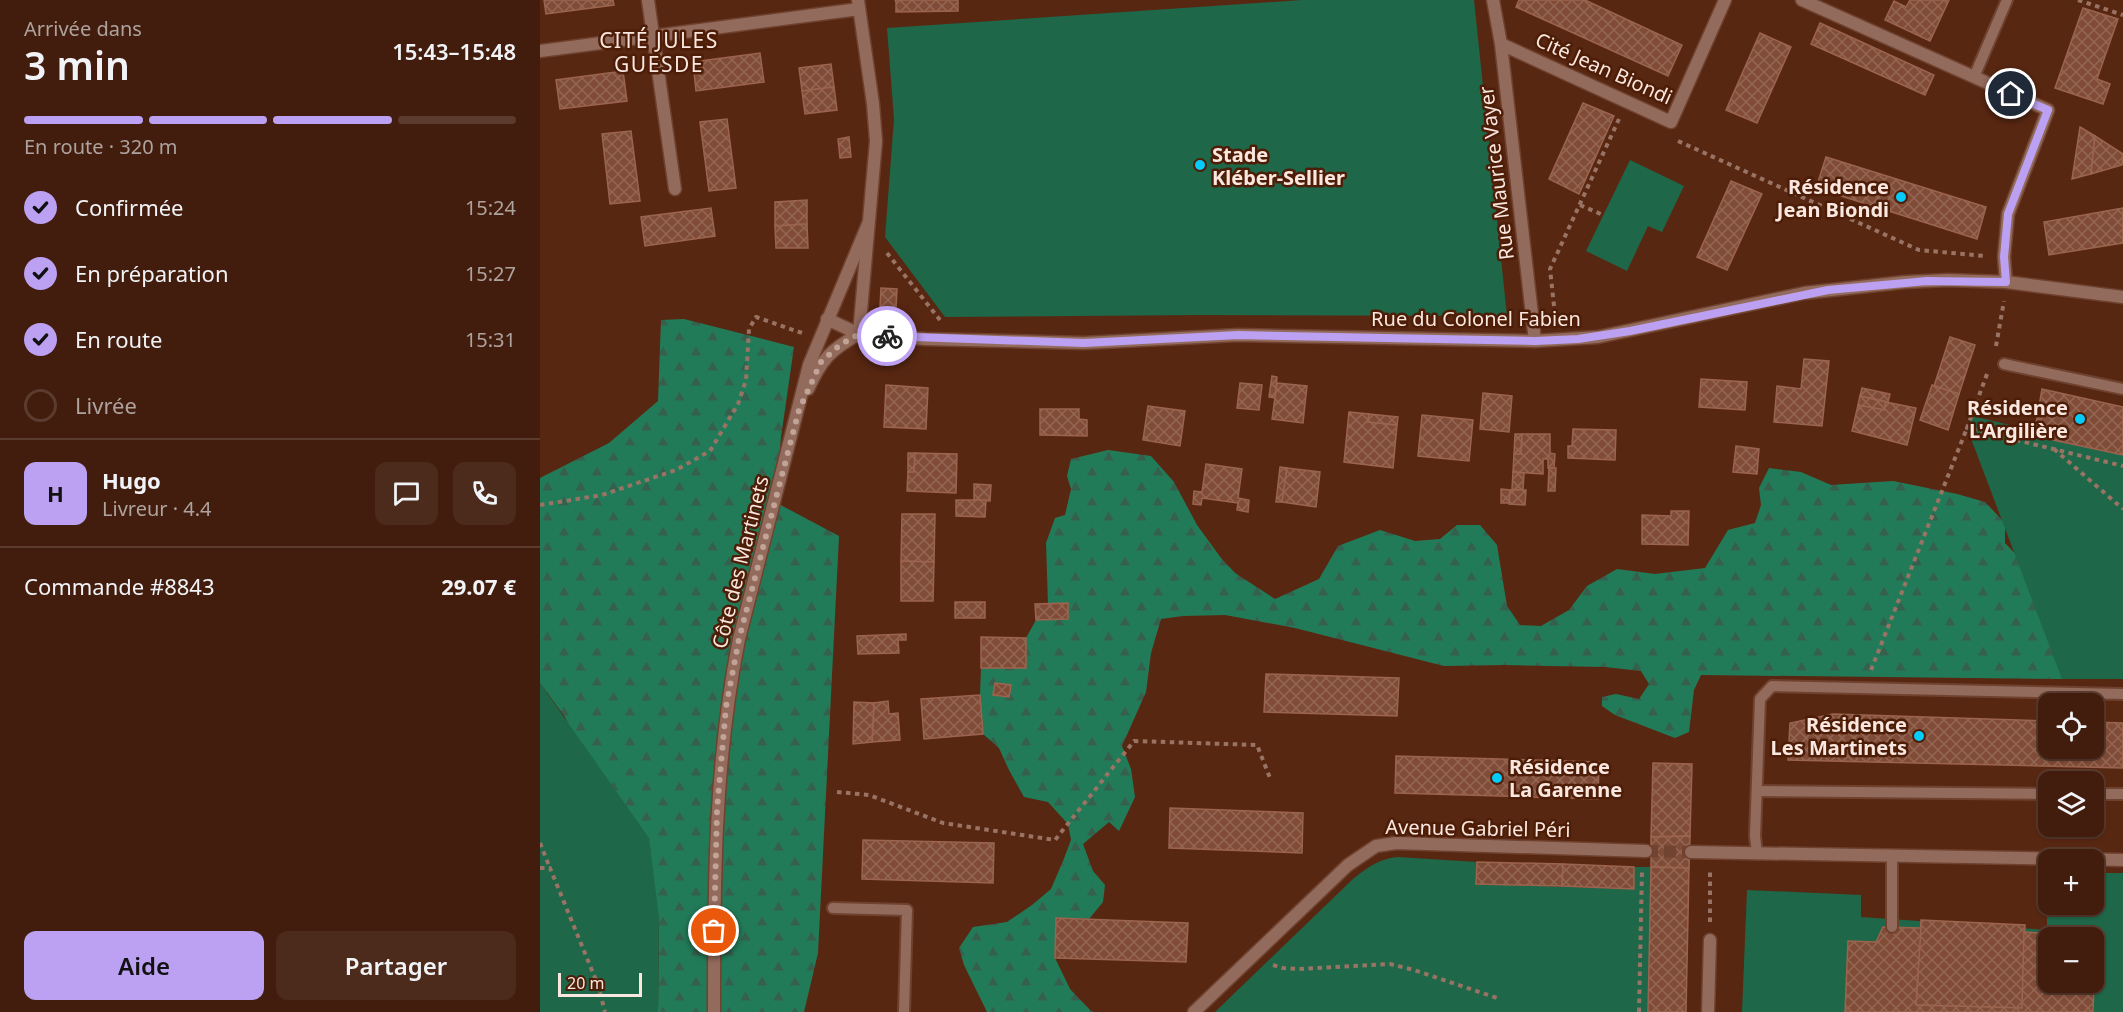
<!DOCTYPE html>
<html lang="fr">
<head>
<meta charset="utf-8">
<style>
  :root { --surface:#421d0e; --page:#4c2a1c; --text:#f1f3f6; --muted:#aea29e; --line:#5a3b2e; --accent:#bca0f2 }
  body { margin:0; font-family:"Noto Sans",sans-serif; background:var(--page); color:var(--text); height:100vh; display:flex; flex-direction:column; font-size:22px; white-space:nowrap }
  * { box-sizing:border-box; margin:0 }
  p { font-size:20px; color:var(--muted) }
  .icon { flex:none; width:33px; height:33px; fill:none; stroke:currentColor; stroke-width:2; stroke-linecap:round; stroke-linejoin:round }
  .map { position:relative; flex:1; overflow:hidden }
  .side { display:flex; flex-direction:column; background:var(--surface); width:540px }
  .side>* { flex:none }
  .tools { position:absolute; left:1498px; top:693px; display:grid; gap:12px }
  .tools a { display:grid; place-items:center; width:66px; height:66px; border-radius:12px; background:var(--surface); box-shadow:0 2px 4px #0004,0 0 0 2px var(--line); font-size:30px }
  .scale { position:absolute; left:18px; bottom:15px; width:84px; box-sizing:border-box; padding-left:6px; border:3px solid #fae7df; border-top:0; font-size:16px; line-height:21px; white-space:nowrap; color:#fae7df; -webkit-text-stroke:4px #4d1d07; paint-order:stroke }
  .pin { position:absolute; display:grid; place-items:center; width:51px; height:51px; color:#fff; margin:-26px; border:3px solid #fff; border-radius:50%; box-shadow:0 2px 6px #0007 }
  .courier { position:absolute; display:grid; place-items:center; width:60px; height:60px; margin:-30px; border:4px solid #bca0f2; border-radius:50%; background:#fff; color:#222; box-shadow:0 2px 8px #0007 }
  .headline em { font-style:normal; font-weight:600 }
  .headline div { display:flex; flex-direction:column-reverse }
  .headline { display:flex; align-items:center; justify-content:space-between; height:102px; padding:0 24px }
  h1 { font-size:39px; font-weight:600; line-height:45px }
  .bar { display:grid; grid-template-columns:repeat(4,1fr); gap:9px 6px; align-content:center; height:72px; padding:0 24px }
  .bar i { height:8px; border-radius:4px; background:var(--line) }
  .bar .active { background:var(--accent) }
  .bar p { grid-column:span 4 }
  .line { display:flex; align-items:center; gap:15px; padding:0 24px; border-top:2px solid var(--line) }
  .line div { flex:1 }
  .round { display:grid; place-items:center; flex:none; width:63px; height:63px; border-radius:12px; background:var(--page) }
  ol { padding:0 24px; list-style:none }
  li { display:flex; align-items:center; gap:18px; height:66px }
  li p { margin-inline-start:auto }
  li .icon { padding:6px; border-radius:50%; background:var(--accent); color:#111; stroke-width:4 }
  li:last-child { color:var(--muted) }
  li i { width:33px; height:33px; border:3px solid var(--line); border-radius:50% }
  .action { display:flex; gap:12px; margin-top:auto; padding:12px 24px }
  .action a { flex:1; height:69px; border-radius:12px; background:var(--accent); color:#111; font-size:24px; font-weight:600; line-height:69px; text-align:center }
  .action a+a { background:var(--page); color:var(--text) }
  main { display:flex; flex:1; min-height:0 }
  .map>svg:first-child { display:block }
  .forest { fill:url(#forest-firs) }
  .park { fill:#1e6749; fill-rule:evenodd }
  .building { fill:url(#building-cross-hatch); stroke:#9b644e; stroke-width:1.5 }
  .lines { fill:none; stroke-linecap:round; stroke-linejoin:round }
  .minor-tunnel { stroke:#704431; stroke-width:12; stroke-dasharray:12 6; stroke-linecap:butt }
  .service-casing { stroke:#6f422f; stroke-width:14 }
  .minor-casing { stroke:#6f422f; stroke-width:15 }
  .path { stroke:#997464; stroke-width:4; stroke-dasharray:4.5 4.5; stroke-linecap:butt }
  .service { stroke:#936b5c; stroke-width:10 }
  .minor { stroke:#936b5c; stroke-width:12 }
  .done { stroke:#c1a497; stroke-width:6; stroke-dasharray:0 10.8 }
  .route { stroke:#bca0f2; stroke-width:8 }
  .poi-dot { fill:#04cbf9; stroke:#4d1d07; stroke-width:2 }
  .labels { text-anchor:middle; dominant-baseline:central; stroke-width:5; stroke-linejoin:round; paint-order:stroke }
  .street-label { font-size:20px; fill:#fae7df; stroke:#4d1d07 }
  .poi-label { font-size:20px; font-weight:bold; fill:#fae7df; stroke:#4d1d07; text-anchor:end }
  .neighbourhood-label { font-size:21px; letter-spacing:1.5px; fill:#fae7df; stroke:#4d1d07 }
</style>
</head>
<body>
<main>
<section class="side">
<div class="headline"><div><h1>3 min</h1><p>Arrivée dans</p></div><em>15:43–15:48</em></div>
<div class="bar"><i class="active"></i><i class="active"></i><i class="active"></i><i></i><p>En route · 320 m</p></div>
<ol>
<li><svg class="icon" aria-label="check" viewBox="0 0 24 24"><path d="M5 12l5 5 9-10"/></svg>Confirmée<p>15:24</p></li>
<li><svg class="icon" aria-label="check" viewBox="0 0 24 24"><path d="M5 12l5 5 9-10"/></svg>En préparation<p>15:27</p></li>
<li><svg class="icon" aria-label="check" viewBox="0 0 24 24"><path d="M5 12l5 5 9-10"/></svg>En route<p>15:31</p></li>
<li><i></i>Livrée</li>
</ol>
<div class="line" style="height:108px"><b class="round" style="background:var(--accent);color:#111">H</b><div><b>Hugo</b><p>Livreur · 4.4</p></div><a class="round"><svg class="icon" aria-label="chat" viewBox="0 0 24 24"><path d="M4 5h16v11H9l-5 4z"/></svg></a><a class="round"><svg class="icon" aria-label="phone" viewBox="0 0 24 24"><path d="M5 4h4l2 5-3 2q2 4 5 5l2-3 5 2v4C11 20 4 13 5 4z"/></svg></a></div>
<div class="line" style="height:78px"><div>Commande #8843</div><b>29.07 €</b></div>
<div class="action"><a>Aide</a><a>Partager</a></div>
</section>
<div class="map">
<svg width="1583" height="1012" viewBox="0 0 1583 1012">
  <defs>
    <pattern id="forest-firs" width="22" height="20" patternUnits="userSpaceOnUse" patternTransform="scale(1.5)"><rect width="22" height="20" fill="#227b58"/><path d="M5 1l3.5 6h-7zM16 11l3.5 6h-7z" fill="#36604e"/></pattern>
    <pattern id="building-cross-hatch" width="8" height="8" patternUnits="userSpaceOnUse" patternTransform="scale(1.5)"><rect width="8" height="8" fill="#814c37"/><path d="M0 0l8 8M0 8l8-8" fill="none" stroke="#946654"/></pattern>
  </defs>
  <rect width="100%" height="100%" fill="#582712"/>
  <g class="forest">
    <polygon points="144,319 254,347 241,437 235,502 299,536 278,953 264,1012 118,1012 119,918 25,717 0,683 0,478 69,443 118,401 121,320"/>
    <polygon points="568,450 611,456 634,482 657,525 681,558 695,573 735,599 779,579 798,546 840,530 875,541 900,539 917,525 940,525 957,545 967,606 980,625 1001,626 1029,610 1047,586 1077,569 1115,574 1165,568 1188,530 1215,523 1221,505 1219,488 1229,468 1261,472 1291,485 1353,481 1417,494 1445,502 1465,523 1465,543 1483,562 1536,662 1522,679 1161,675 1154,690 1149,732 1135,738 1075,715 1062,706 1062,697 1076,694 1099,699 1109,684 1101,671 1065,667 965,665 904,666 755,628 685,615 643,616 621,619 611,653 606,692 582,746 591,769 595,797 579,831 569,822 543,844 553,871 565,885 563,902 549,919 516,918 515,958 530,989 551,1011 555,1012 447,1012 424,965 419,948 433,927 467,922 492,905 511,889 523,861 531,840 528,824 508,802 484,797 469,770 459,748 443,734 440,695 441,668 486,668 486,638 496,620 528,619 528,603 508,604 506,543 515,518 525,515 531,489 527,476 531,459"/>
  </g>
  <g class="park">
    <polygon points="762,0 934,0 967,316 659,315 405,317 345,237 354,119 347,28"/>
    <polygon points="1090,160 1144,186 1122,232 1108,226 1087,271 1046,251"/>
    <polygon points="1432,416 1495,431 1494,436 1583,455 1583,679 1522,679 1427,428"/>
    <polygon points="0,683 109,838 119,918 118,1012 0,1012"/>
    <path d="M858,857L937,862V884L1093,889L1094,867H1111L1108,1012H675L814,878C828,867 841,858 858,857Z"/>
    <path d="M1507,871L1509,872V904H1554V873H1583V1012H1202L1207,890L1321,895V917L1507,930ZM1509,938H1554V982H1509Z"/>
  </g>
  <g class="building">
    <polygon points="4,0 73,0 74,5 6,14"/>
    <polygon points="355,0 418,0 418,11 356,12 356,2"/>
    <polygon points="979,0 1045,0 1142,45 1128,76 976,7"/>
    <polygon points="1370,0 1409,0 1390,41 1345,20 1354,1 1366,7"/>
    <polygon points="1543,8 1578,19 1557,79 1570,84 1563,104 1515,88"/>
    <polygon points="1280,23 1394,75 1385,95 1271,44"/>
    <polygon points="1220,33 1251,47 1217,123 1186,110"/>
    <polygon points="220,53 224,82 156,91 153,62"/>
    <polygon points="291,64 294,87 262,91 259,68"/>
    <polygon points="83,71 87,101 20,109 16,80"/>
    <polygon points="294,87 297,110 265,114 262,91"/>
    <polygon points="1043,103 1074,116 1039,194 1009,179"/>
    <polygon points="187,119 196,188 169,191 160,122"/>
    <polygon points="1540,127 1555,136 1551,174 1532,179"/>
    <polygon points="91,131 100,201 70,204 62,134"/>
    <polygon points="1555,136 1583,154 1582,165 1551,174"/>
    <polygon points="309,137 311,157 300,158 298,139"/>
    <polygon points="1286,157 1446,207 1437,239 1276,188"/>
    <polygon points="1191,181 1222,194 1187,270 1157,257"/>
    <polygon points="267,200 267,224 235,226 235,202"/>
    <polygon points="171,208 175,236 105,246 101,217"/>
    <polygon points="1583,208 1583,243 1509,255 1504,222"/>
    <polygon points="267,224 268,248 236,248 235,226"/>
    <polygon points="341,288 357,289 356,308 340,307"/>
    <polygon points="1410,337 1435,345 1419,394 1394,386"/>
    <polygon points="1264,359 1289,361 1282,426 1234,422 1237,386 1261,389"/>
    <polygon points="732,376 737,377 735,398 729,397"/>
    <polygon points="1161,379 1207,382 1205,410 1159,407"/>
    <polygon points="700,383 722,385 719,410 697,408"/>
    <polygon points="737,383 767,386 763,423 732,419"/>
    <polygon points="346,385 388,388 386,429 344,427"/>
    <polygon points="1392,385 1419,394 1408,430 1380,420"/>
    <polygon points="1322,388 1350,394 1348,402 1320,396"/>
    <polygon points="1502,389 1583,407 1583,455 1494,436"/>
    <polygon points="943,393 972,396 969,432 940,429"/>
    <polygon points="1320,396 1346,402 1344,410 1318,405"/>
    <polygon points="1346,402 1376,408 1367,445 1312,431 1318,405 1344,410"/>
    <polygon points="608,406 645,411 640,446 603,440"/>
    <polygon points="500,409 539,409 539,419 547,420 547,436 500,435"/>
    <polygon points="809,412 829,414 828,422 857,425 853,468 804,462"/>
    <polygon points="829,414 858,417 857,425 828,422"/>
    <polygon points="882,415 933,420 929,461 878,456"/>
    <polygon points="1033,429 1076,430 1075,460 1028,458 1028,446 1032,446"/>
    <polygon points="975,434 982,434 981,454 974,454"/>
    <polygon points="982,434 1010,434 1010,453 1015,454 1014,468 1008,468 1008,459 1003,459 1003,474 973,472 974,454 981,454"/>
    <polygon points="1196,446 1219,449 1217,474 1193,472"/>
    <polygon points="368,453 375,453 374,472 368,472"/>
    <polygon points="375,453 417,454 416,493 367,491 368,472 374,472"/>
    <polygon points="666,464 702,469 698,498 709,500 708,512 697,510 698,503 662,498 661,505 653,504 654,491 662,492"/>
    <polygon points="740,467 747,468 742,502 736,502"/>
    <polygon points="747,468 780,472 776,507 742,502"/>
    <polygon points="1009,468 1016,468 1015,491 1008,491"/>
    <polygon points="973,472 984,473 983,490 972,489"/>
    <polygon points="434,484 451,485 450,501 434,500"/>
    <polygon points="961,489 970,490 969,503 961,503"/>
    <polygon points="970,490 986,490 985,505 969,504"/>
    <polygon points="416,500 446,500 445,517 416,516"/>
    <polygon points="1131,511 1149,511 1148,545 1102,544 1102,515 1131,516"/>
    <polygon points="362,514 395,514 394,562 361,561"/>
    <polygon points="361,561 394,562 393,601 361,601"/>
    <rect x="415" y="602" width="30" height="16"/>
    <polygon points="528,603 528,619 496,620 495,604"/>
    <polygon points="366,634 366,640 358,640 359,653 318,654 317,636"/>
    <polygon points="441,637 486,638 486,668 441,668"/>
    <polygon points="726,674 859,678 857,716 724,712"/>
    <polygon points="455,683 471,685 469,697 453,695"/>
    <polygon points="440,695 443,734 384,739 381,699"/>
    <polygon points="348,701 349,714 358,713 360,740 332,742 334,703"/>
    <polygon points="314,702 334,703 332,742 313,744"/>
    <polygon points="1293,714 1509,721 1509,748 1554,748 1554,722 1583,723 1583,768 1248,760 1250,723"/>
    <polygon points="856,756 1059,762 1058,799 855,793"/>
    <polygon points="1113,763 1152,764 1150,836 1111,837"/>
    <polygon points="630,808 763,813 762,853 629,848"/>
    <polygon points="1150,836 1149,868 1111,867 1111,837"/>
    <polygon points="323,840 454,843 453,883 322,879"/>
    <polygon points="937,862 1023,864 1022,886 936,884"/>
    <polygon points="1023,864 1094,867 1094,889 1022,886"/>
    <polygon points="1111,867 1149,868 1146,1012 1108,1012"/>
    <polygon points="516,918 648,923 646,962 515,958"/>
    <polygon points="1381,920 1485,925 1482,1008 1376,1005"/>
    <polygon points="1343,927 1381,928 1376,1005 1482,1008 1484,932 1555,936 1554,965 1554,938 1509,938 1509,982 1554,982 1553,1012 1305,1012 1308,941 1336,942"/>
  </g>
  <g class="lines">
    <polyline class="minor-tunnel" points="1106,851 1151,852"/>
    <g class="service-casing">
      <g id="service">
        <polyline points="1434,77 1467,0"/>
        <polyline points="1464,364 1583,389"/>
        <polyline points="1217,791 1509,794"/>
        <polyline points="1554,794 1583,794"/>
        <polyline points="1217,854 1215,836 1220,699 1232,686 1583,694"/>
        <polyline points="1352,856 1352,927"/>
        <polyline points="293,908 367,910 364,1012"/>
      </g>
    </g>
    <g class="minor-casing">
      <g id="minor">
        <polyline points="108,0 135,189"/>
        <polyline points="953,0 961,44 995,341"/>
        <polyline points="1262,0 1508,110 1468,214 1464,257 1466,282"/>
        <polyline points="961,44 1131,122 1185,0"/>
        <polyline points="0,51 319,9"/>
        <polyline points="287,319 319,334 385,339 544,343 698,335 995,341 1058,337 1264,293 1365,282 1408,280 1466,282 1583,297"/>
        <path d="M268,389C282,359 290,350 319,334L336,141L333,104L318,0"/>
        <polyline points="1151,852 1583,860"/>
        <path d="M174,1012C174,885 174,764 199,639L269,365L328,224"/>
        <polyline points="654,1012 808,865 836,846 856,843 1106,851"/>
        <polyline points="1168,1012 1170,940"/>
      </g>
    </g>
    <g class="path">
      <polyline points="1538,0 1583,15"/>
      <polyline points="1138,141 1379,250 1445,256"/>
      <polyline points="1040,205 1063,215"/>
      <polyline points="347,253 400,320"/>
      <polyline points="1015,315 1010,269 1079,119"/>
      <polyline points="1456,346 1464,301"/>
      <polyline points="1447,374 1427,428 1583,466"/>
      <polyline points="1514,449 1583,509"/>
      <polyline points="0,505 62,495 136,470 170,451 198,404 206,380 209,329 216,317 262,333"/>
      <polyline points="1331,670 1427,428"/>
      <polyline points="297,792 329,795 403,823 515,840 594,741 717,745 730,778"/>
      <polyline points="0,843 10,868"/>
      <polyline points="0,868 10,868 58,985 65,1012"/>
      <polyline points="1170,922 1170,872"/>
      <polyline points="733,965 743,968 759,969 850,964 874,970 960,999"/>
      <polyline points="1099,1012 1102,869"/>
    </g>
    <use href="#service" class="service"/>
    <use href="#minor" class="minor"/>
  </g>
  <g class="lines">
    <polyline class="done" points="174,931 177,810 186,707 199,639 259,410 281,362 300,345 319,334 347,336"/>
    <polyline class="route" points="347,336 544,343 698,335 995,341 1038,339 1090,331 1288,290 1387,281 1466,282 1464,257 1468,214 1508,110 1471,94"/>
  </g>
  <g class="poi-dot">
    <circle cx="660" cy="165" r="6"/>
    <circle cx="1361" cy="197" r="6"/>
    <circle cx="1540" cy="419" r="6"/>
    <circle cx="1379" cy="736" r="6"/>
    <circle cx="957" cy="778" r="6"/>
  </g>
  <g class="labels">
    <g class="street-label">
      <text transform="translate(1064 68) rotate(24)">Cité Jean Biondi</text>
      <text transform="translate(956 173) rotate(-97)">Rue Maurice Vayer</text>
      <text x="936" y="318">Rue du Colonel Fabien</text>
      <text transform="translate(200 562) rotate(-76)">Côte des Martinets</text>
      <text transform="translate(938 828) rotate(1)">Avenue Gabriel Péri</text>
    </g>
    <g class="poi-label">
      <text x="672" y="154" text-anchor="start">Stade<tspan x="672" dy="23">Kléber-Sellier</tspan></text>
      <text x="1349" y="186">Résidence<tspan x="1349" dy="23">Jean Biondi</tspan></text>
      <text x="1528" y="407">Résidence<tspan x="1528" dy="23">L'Argilière</tspan></text>
      <text x="1367" y="724">Résidence<tspan x="1367" dy="23">Les Martinets</tspan></text>
      <text x="969" y="766" text-anchor="start">Résidence<tspan x="969" dy="23">La Garenne</tspan></text>
    </g>
    <g class="neighbourhood-label">
      <text x="119" y="40">CITÉ JULES<tspan x="119" dy="24">GUESDE</tspan></text>
    </g>
  </g>
</svg>
<div class="tools">
<a><svg class="icon" aria-label="locate" viewBox="0 0 24 24"><circle cx="12" cy="12" r="6"/><path d="M12 2v4M12 18v4M2 12h4M18 12h4"/></svg></a>
<a><svg class="icon" aria-label="layers" viewBox="0 0 24 24"><path d="M12 4l9 5-9 5-9-5zM3 14l9 5 9-5"/></svg></a>
<a>+</a>
<a>−</a>
</div>
<div class="scale">20 m</div>
<div class="pin" style="left:174px;top:931px;background:#ea580c"><svg class="icon" aria-label="bag" viewBox="0 0 24 24"><path d="M5 8h14l-1 12H6zM9 8a3 3 0 0 1 6 0"/></svg></div>
<div class="pin" style="left:1471px;top:94px;background:#1f2937"><svg class="icon" aria-label="home" viewBox="0 0 24 24"><path d="M3 11l9-7 9 7M6 9v11h12V9"/></svg></div>
<div class="courier" style="left:347px;top:336px"><svg class="icon" aria-label="bike" viewBox="0 0 24 24"><circle cx="6" cy="16" r="4"/><circle cx="18" cy="16" r="4"/><path d="M6 16l4-8h5l3 8M10 8l3 8H6M13 5h3"/></svg></div>
</div>
</main>
</body>
</html>
